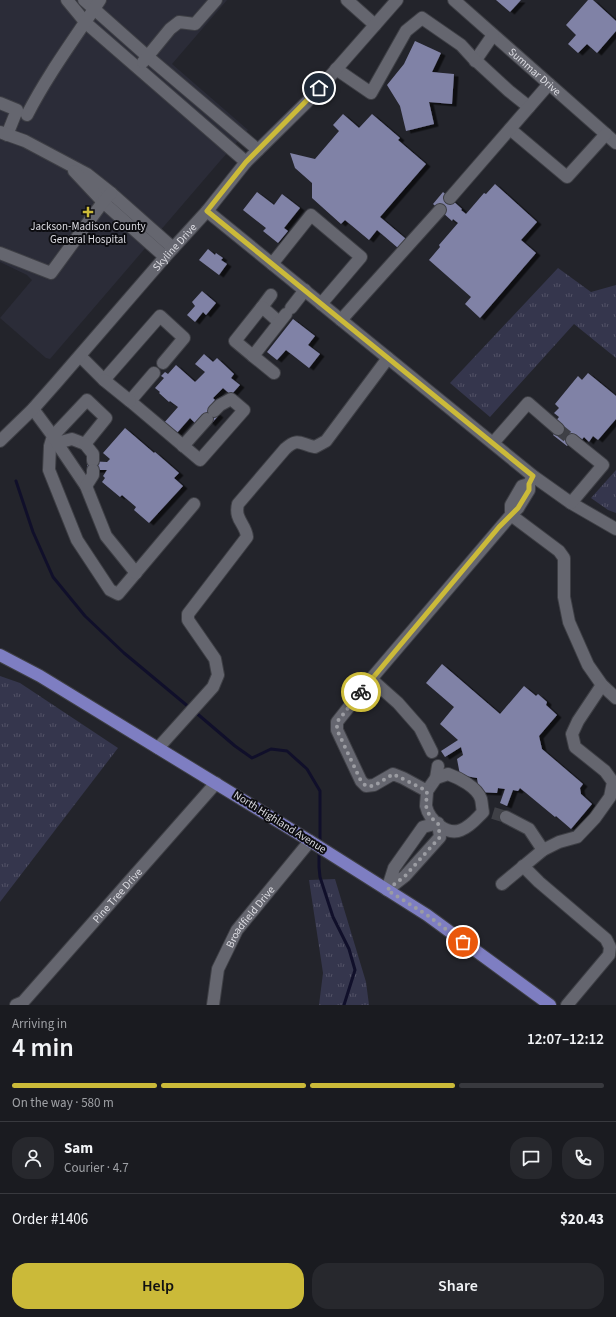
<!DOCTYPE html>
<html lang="en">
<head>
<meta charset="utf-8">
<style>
  :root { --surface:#1a1b20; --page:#27282d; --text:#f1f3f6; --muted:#9fa1a5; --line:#38393e; --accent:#cbba39 }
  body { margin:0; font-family:"Source Sans 3",sans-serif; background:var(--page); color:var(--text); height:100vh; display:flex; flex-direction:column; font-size:15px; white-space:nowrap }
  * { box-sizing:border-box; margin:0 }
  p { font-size:13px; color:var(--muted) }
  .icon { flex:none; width:22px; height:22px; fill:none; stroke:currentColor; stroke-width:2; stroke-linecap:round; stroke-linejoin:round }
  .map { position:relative; height:1005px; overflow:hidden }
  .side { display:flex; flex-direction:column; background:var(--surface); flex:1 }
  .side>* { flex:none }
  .pin { position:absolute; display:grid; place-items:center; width:34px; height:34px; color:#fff; margin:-17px; border:2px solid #fff; border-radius:50%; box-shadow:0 1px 4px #0007 }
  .courier { position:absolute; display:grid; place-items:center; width:40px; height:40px; margin:-20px; border:3px solid #cbba39; border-radius:50%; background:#fff; color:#222; box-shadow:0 1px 5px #0007 }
  .summary em { font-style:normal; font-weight:600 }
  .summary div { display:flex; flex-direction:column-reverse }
  .summary { display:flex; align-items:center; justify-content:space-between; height:68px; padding:0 12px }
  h1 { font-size:26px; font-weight:600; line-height:30px }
  .bar { display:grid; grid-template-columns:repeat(4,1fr); gap:6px 4px; align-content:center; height:48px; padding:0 12px }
  .bar i { height:5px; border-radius:3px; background:var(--line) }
  .bar .current { background:var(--accent) }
  .bar p { grid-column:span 4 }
  .line { display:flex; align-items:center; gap:10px; padding:0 12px; border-top:1px solid var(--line) }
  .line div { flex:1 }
  .round { display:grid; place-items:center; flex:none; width:42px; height:42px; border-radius:16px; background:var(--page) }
  .action { display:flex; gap:8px; margin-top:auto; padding:8px 12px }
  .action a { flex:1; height:46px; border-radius:16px; background:var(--accent); color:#111; font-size:16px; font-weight:600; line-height:46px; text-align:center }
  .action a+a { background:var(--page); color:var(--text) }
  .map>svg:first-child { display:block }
  .built { fill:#2b2c38 }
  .grass { fill:url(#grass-tufts) }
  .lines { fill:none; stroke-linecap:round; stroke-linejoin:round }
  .stream { stroke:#100f2a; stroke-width:3 }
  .building { fill:#8082a6; filter:url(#shadow) }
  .minor-tunnel { stroke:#3f4046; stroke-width:12; stroke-dasharray:12 6; stroke-linecap:butt }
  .minor-casing { stroke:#3e3f45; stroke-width:14 }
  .major-casing { stroke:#3e3f45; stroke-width:14 }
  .minor { stroke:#65666f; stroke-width:12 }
  .major { stroke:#7e7ec2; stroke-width:12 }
  .done { stroke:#9b9ca2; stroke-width:4; stroke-dasharray:0 7.2 }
  .route { stroke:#cbba39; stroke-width:5 }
  .poi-dot { fill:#cbba39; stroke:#0d0d11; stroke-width:1.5 }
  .labels { text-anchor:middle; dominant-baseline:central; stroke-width:4; stroke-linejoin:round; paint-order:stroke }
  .street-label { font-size:11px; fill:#dcdce2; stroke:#0d0d11 }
  .poi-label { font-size:11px; fill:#dcdce2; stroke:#0d0d11 }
</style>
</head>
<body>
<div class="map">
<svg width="616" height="1005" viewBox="0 0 616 1005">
  <defs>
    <pattern id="grass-tufts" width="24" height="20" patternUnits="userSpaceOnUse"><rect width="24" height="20" fill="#35364d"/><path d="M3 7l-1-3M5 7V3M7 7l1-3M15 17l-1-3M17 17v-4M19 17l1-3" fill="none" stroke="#525266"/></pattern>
    <filter id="shadow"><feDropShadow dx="4.5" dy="2.5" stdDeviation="0" flood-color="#0009"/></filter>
  </defs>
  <rect width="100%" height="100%" fill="#23242b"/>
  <polygon class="built" points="0,0 227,0 172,64 248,130 220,161 50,359 46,358 0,318 32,280 27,275 0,262"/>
  <g class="grass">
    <polygon points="558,268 591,292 616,285 616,358 574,324 490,417 450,383"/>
    <polygon points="616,470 616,513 608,510 591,498"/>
    <polygon points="0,676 20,683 118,748 0,902"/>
    <polygon points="335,879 366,982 369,1005 319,1005 323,973 309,880"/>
  </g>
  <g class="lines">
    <g class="stream">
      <polyline points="16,481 33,532 53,577 85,616 124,653 190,708"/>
      <polyline points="194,711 235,746 252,758 271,749 287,751 307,769 320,791 320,844"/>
      <polyline points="319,851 319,867 320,877 333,917 349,949 355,970 344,1005"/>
    </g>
  </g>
  <g class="building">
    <polygon points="496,0 521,0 510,12"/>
    <polygon points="588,0 593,0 616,21 616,31 597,53 587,44 578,53 568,44 576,35 566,25"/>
    <polygon points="415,41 441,53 432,72 454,74 452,104 429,102 434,124 406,131 400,106 387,85 404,64"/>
    <polygon points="343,114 359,128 372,114 400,138 398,140 426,164 380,217 406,239 398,248 377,230 369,240 345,220 341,224 312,198 312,183 295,168 290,153 315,159 339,131 333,125"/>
    <polygon points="495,184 537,222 521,240 536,253 480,318 465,304 471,297 429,260 440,247 439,245 458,223 453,219 452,221 433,204 443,192 462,209 461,210 466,214 484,193 486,194"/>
    <polygon points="257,192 274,205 282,194 300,208 284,228 288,231 278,243 263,231 266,228 243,210"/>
    <polygon points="208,249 215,255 216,253 223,258 221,260 227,264 219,275 199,260"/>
    <polygon points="202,291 216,303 206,315 203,312 195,322 187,315 195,306 192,302"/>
    <polygon points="293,319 315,336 308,345 320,354 309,368 286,350 277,360 267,352"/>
    <polygon points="204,354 213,362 217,358 234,374 231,378 240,385 231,395 223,388 213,398 215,400 209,407 219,415 211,424 202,415 195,423 190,418 176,434 163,424 178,407 170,401 169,402 159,393 160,392 155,388 164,378 161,376 165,372 168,374 176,365 195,382 205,372 195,364"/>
    <polygon points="588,373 616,396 616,419 598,440 593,436 589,442 584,437 580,442 574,438 567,446 553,435 560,426 555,422 559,417 554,413 559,408 555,404 578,376 582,380"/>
    <polygon points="125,428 154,453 155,452 179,473 174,478 183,486 149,523 134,510 136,507 122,495 120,497 102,482 105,478 103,476 107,470 87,470 87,461 107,462 110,459 103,453"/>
    <polygon points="442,664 500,714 524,686 536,696 538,694 547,702 546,705 557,715 539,736 542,749 583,784 580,788 581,794 592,804 571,829 556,816 555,817 520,788 518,791 513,790 507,806 500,803 505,789 498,788 497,793 479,792 477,778 460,775 457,759 463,755 461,747 445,757 441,751 458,740 440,724 454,707 426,683"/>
  </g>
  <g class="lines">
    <g class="minor-tunnel">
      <polyline points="558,429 572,440"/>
      <polyline points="493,813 506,817"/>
    </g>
    <g class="minor-casing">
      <g id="minor">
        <polyline points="67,0 86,23 246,162"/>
        <polyline points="84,0 147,56 258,150"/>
        <polyline points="347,0 375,25"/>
        <path id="s1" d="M454,0L616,143"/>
        <polyline points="475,61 493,35"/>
        <polyline points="143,62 170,29 179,22 195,24 216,0"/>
        <polyline points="336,69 371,93 406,31 422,18 461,45 472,57 509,91 529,107"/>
        <polyline points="0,103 17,110 7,135"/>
        <path d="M27,115C48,74 75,38 100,0"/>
        <polyline points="510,129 567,177 606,134"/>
        <polyline points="0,132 25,141 87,174 111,193 173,248"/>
        <polyline points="74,171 103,202 165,257"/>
        <polyline points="450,198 549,84"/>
        <polyline points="207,211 533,476 571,503 616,529"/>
        <polyline points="0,253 51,273 103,202 111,193"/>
        <polyline points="272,264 311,215 361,257 321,304"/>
        <polyline points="262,307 271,295"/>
        <polyline points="291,308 305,290"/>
        <polyline points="341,320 440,210"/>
        <polyline points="80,356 104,380 160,316 184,338 163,363"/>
        <polyline points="253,356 235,341 262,307 279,322"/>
        <polyline points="154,373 130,401 200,460 244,410 231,399 220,405 214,411"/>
        <polyline points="274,373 253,356 286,314"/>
        <polyline points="104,380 130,401"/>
        <polyline points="33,409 53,436 50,446 49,470 77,540 110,590 118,594 194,504"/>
        <path id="s2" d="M0,441L33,409L56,383L165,257L207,211L246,162L311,98L397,0"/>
        <polyline points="57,443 72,439 85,444 106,418 87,400 53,436 57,443 86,486 106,536 136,573"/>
        <polyline points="493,443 528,403 558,429"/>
        <polyline points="85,444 93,454 93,461"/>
        <polyline points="183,446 207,419"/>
        <polyline points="529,484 522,486 511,505 511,515 518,508 529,490 529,484 533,476"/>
        <polyline points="86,486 93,475 93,470"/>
        <polyline points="571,503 603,465 572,440"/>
        <polyline points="371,679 398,703 420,728 432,752"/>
        <path d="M158,748L213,687L218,675L215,659L188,620V614L247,537C246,524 234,520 238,504L285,449C298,437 300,444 315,447L326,441L388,358"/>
        <polyline points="438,766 436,778 427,791 403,778 393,774 374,785 366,786 361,781 337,730 337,722 371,679 511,515 559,551 564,558 564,597 569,622 588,665 602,685 616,698"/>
        <path d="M427,791C427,796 426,802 426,806C429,820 447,836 461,830C471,826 476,819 483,812C482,808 482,803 481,799C477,787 459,778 448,774L436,778"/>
        <polyline points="506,817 529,829 543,850"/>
        <polygon points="438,823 440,837 405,876 387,890 394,868 423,827"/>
        <polyline points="523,866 539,882 606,939 610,947 609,955 567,1005"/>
        <polyline points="502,884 543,850 559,842 577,837 595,818 610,797 613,782 605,771 575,747 572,734 578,721 602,685"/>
        <path id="s3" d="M16,1005L23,1002L216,783"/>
        <path id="s4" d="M213,1005L218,969L237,930L310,841"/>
      </g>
    </g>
    <g class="major-casing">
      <polyline id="major" points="0,655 40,676 310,841 427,915 550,1005"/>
    </g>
    <use href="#minor" class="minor"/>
    <use href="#major" class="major"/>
  </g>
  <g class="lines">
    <polyline class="done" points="361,692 337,722 337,730 361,781 366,786 374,786 393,774 427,791 426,806 430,817 438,823 440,837 405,876 387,890 427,915 463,942"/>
    <polyline class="route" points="319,88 246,162 207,211 533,476 529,484 529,490 518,508 499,527 361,692"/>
  </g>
  <path class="poi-dot" d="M86 206h4v4h4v4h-4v4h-4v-4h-4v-4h4z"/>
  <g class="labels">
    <g class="street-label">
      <text stroke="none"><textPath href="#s1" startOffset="108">Summar Drive</textPath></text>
      <text stroke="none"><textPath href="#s2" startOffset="261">Skyline Drive</textPath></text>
      <text transform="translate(280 822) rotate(32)">North Highland Avenue</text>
      <text stroke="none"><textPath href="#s3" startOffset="150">Pine Tree Drive</textPath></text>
      <text stroke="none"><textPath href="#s4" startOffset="98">Broadfield Drive</textPath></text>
    </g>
    <g class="poi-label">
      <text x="88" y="226">Jackson-Madison County<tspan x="88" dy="13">General Hospital</tspan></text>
    </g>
  </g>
</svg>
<div class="pin" style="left:463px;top:942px;background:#ea580c"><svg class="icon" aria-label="bag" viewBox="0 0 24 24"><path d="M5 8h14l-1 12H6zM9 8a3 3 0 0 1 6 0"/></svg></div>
<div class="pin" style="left:319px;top:88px;background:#1f2937"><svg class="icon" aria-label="home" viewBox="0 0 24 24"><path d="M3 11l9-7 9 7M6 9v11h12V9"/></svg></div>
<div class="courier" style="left:361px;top:692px"><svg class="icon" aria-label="bike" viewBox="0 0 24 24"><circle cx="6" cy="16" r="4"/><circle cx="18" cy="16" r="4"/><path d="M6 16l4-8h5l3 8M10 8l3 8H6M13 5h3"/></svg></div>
</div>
<section class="side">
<div class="summary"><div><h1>4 min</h1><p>Arriving in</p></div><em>12:07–12:12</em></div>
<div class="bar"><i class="current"></i><i class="current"></i><i class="current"></i><i></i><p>On the way · 580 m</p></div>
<div class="line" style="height:72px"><a class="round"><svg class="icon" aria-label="person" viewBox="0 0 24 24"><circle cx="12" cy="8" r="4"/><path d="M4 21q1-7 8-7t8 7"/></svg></a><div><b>Sam</b><p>Courier · 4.7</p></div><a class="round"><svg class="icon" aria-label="chat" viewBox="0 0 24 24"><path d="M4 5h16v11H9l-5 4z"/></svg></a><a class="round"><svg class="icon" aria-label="phone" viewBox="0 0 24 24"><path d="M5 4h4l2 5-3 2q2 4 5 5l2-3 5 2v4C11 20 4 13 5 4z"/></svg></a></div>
<div class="line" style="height:52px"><div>Order #1406</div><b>$20.43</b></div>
<div class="action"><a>Help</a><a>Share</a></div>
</section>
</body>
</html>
